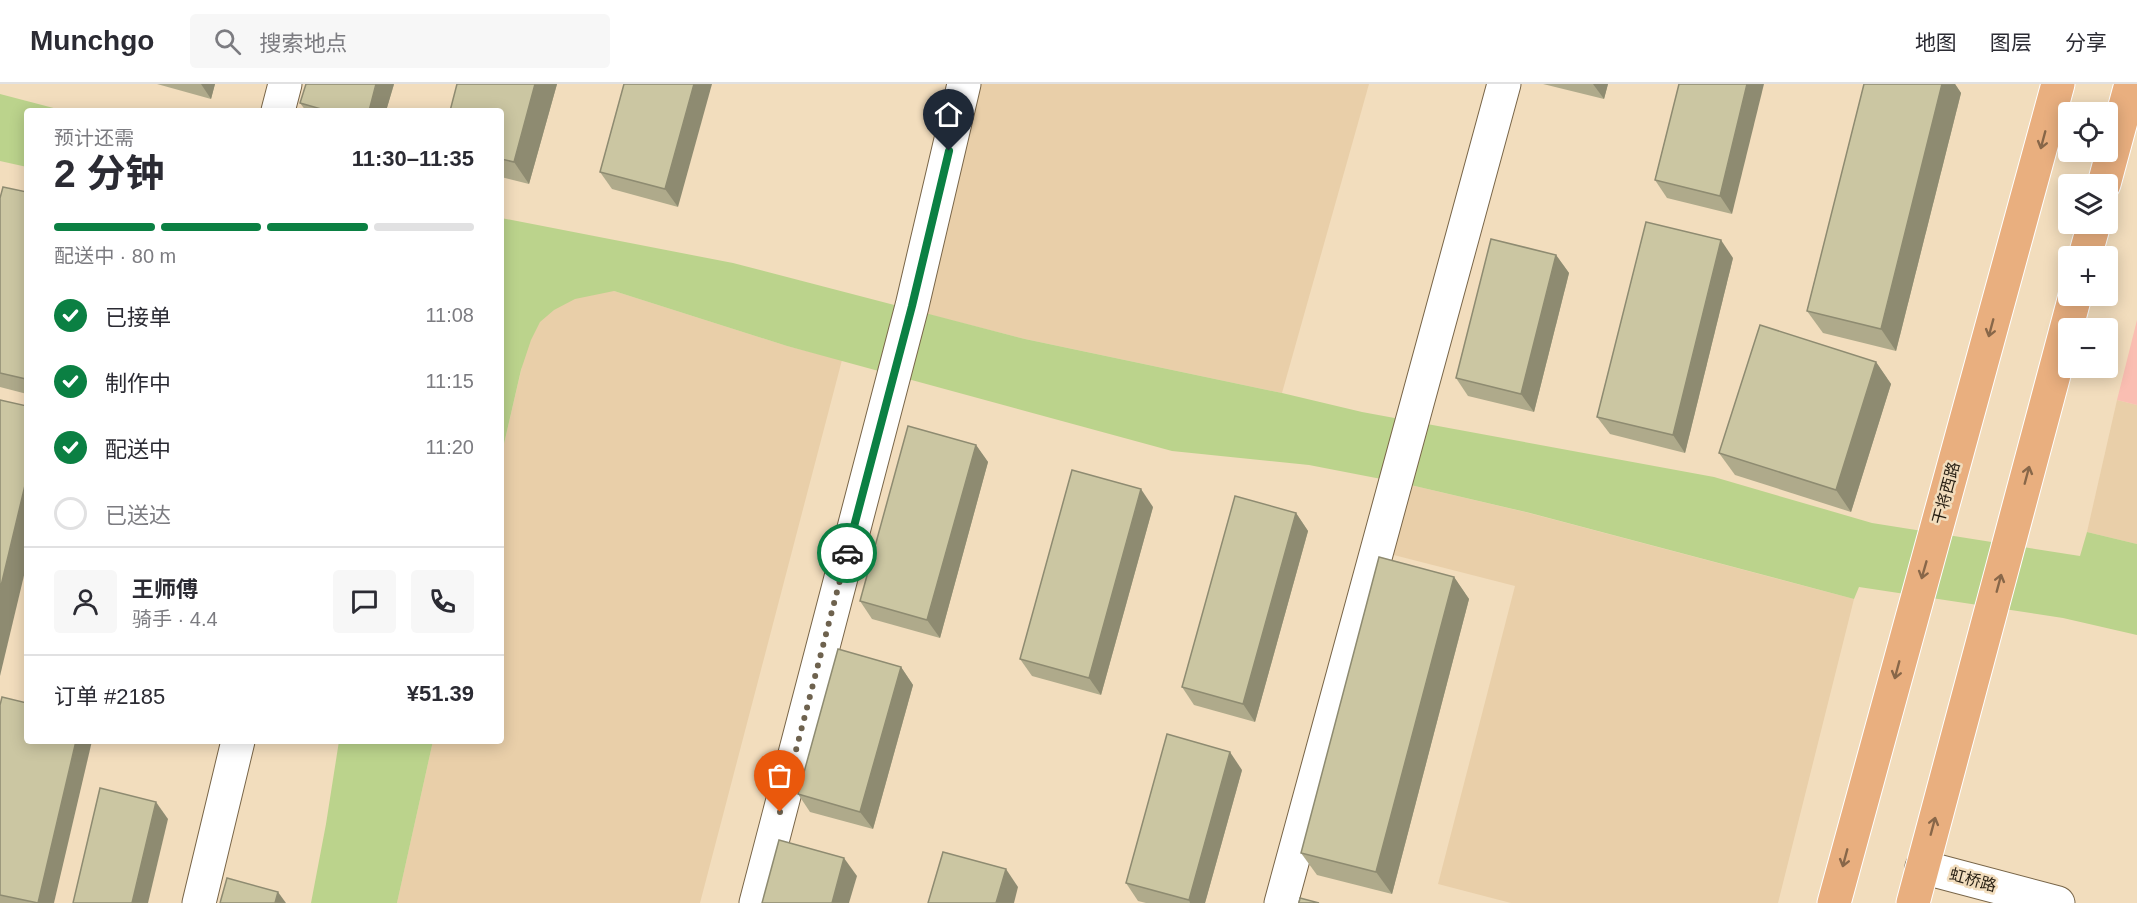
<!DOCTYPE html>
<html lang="zh">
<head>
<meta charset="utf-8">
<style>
  :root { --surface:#fff; --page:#f7f7f7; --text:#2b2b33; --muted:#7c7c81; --line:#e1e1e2; --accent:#0b8043 }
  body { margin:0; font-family:Arial,"Noto Sans SC",sans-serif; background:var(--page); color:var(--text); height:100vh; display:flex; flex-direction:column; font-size:22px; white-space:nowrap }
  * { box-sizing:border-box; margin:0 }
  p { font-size:20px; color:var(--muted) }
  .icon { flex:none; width:33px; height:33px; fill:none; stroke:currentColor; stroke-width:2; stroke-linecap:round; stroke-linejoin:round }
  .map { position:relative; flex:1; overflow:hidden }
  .details { position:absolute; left:24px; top:24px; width:480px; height:636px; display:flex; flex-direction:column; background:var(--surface); border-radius:6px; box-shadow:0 3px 15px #0003 }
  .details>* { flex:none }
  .controls { position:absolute; left:2058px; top:18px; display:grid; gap:12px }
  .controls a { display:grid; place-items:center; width:60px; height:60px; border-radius:6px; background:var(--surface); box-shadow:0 3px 15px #0003; font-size:30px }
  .pin { position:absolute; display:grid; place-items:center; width:51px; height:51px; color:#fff; margin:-62px -26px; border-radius:50% 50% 50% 0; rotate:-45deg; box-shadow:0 0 6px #0007 }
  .pin .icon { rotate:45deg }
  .courier { position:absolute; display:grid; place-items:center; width:60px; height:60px; margin:-30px; border:4px solid #0b8043; border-radius:50%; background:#fff; color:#222; box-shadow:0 2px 8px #0007 }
  .summary em { font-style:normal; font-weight:700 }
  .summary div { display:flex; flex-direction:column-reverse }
  .summary { display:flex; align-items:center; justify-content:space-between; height:102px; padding:0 30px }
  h1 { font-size:39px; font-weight:700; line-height:45px }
  .bar { display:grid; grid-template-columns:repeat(4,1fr); gap:9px 6px; align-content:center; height:72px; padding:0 30px }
  .bar i { height:8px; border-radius:4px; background:var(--line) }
  .bar .selected { background:var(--accent) }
  .bar p { grid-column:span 4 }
  .line { display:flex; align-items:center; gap:15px; padding:0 30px; border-top:2px solid var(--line) }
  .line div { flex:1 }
  .round { display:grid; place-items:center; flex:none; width:63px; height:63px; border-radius:6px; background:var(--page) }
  ol { padding:0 30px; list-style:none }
  li { display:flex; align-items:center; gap:18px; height:66px }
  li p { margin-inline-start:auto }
  li .icon { padding:6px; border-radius:50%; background:var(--accent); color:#fff; stroke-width:4 }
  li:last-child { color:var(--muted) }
  li i { width:33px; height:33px; border:3px solid var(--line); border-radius:50% }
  header { display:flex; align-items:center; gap:36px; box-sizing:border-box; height:84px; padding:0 30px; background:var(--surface); border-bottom:2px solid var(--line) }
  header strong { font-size:28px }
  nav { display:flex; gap:33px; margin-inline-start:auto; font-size:21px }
  .search { width:420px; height:54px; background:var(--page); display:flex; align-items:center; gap:15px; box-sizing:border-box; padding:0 21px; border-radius:6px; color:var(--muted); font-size:22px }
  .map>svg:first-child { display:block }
  .built { fill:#e9cfa9 }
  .green { fill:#fabeb2 }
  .water { fill:#bbd38c }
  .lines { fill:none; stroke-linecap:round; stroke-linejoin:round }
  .minor-casing { stroke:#786548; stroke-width:35 }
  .major-casing { stroke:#fff; stroke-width:35 }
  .minor { stroke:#fff; stroke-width:33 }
  .major { stroke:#e9af7f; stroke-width:33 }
  .wall { fill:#afaa8b }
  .shaded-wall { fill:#8e8b71 }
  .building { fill:#cbc6a2; stroke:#8e8b71; stroke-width:1.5 }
  .oneway { stroke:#886749 }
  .done { stroke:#6e624e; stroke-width:6; stroke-dasharray:0 10.8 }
  .route { stroke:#0b8043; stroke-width:8 }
  .labels { text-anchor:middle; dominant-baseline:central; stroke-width:5; stroke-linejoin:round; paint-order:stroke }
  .street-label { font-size:16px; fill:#271f13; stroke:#f2ddbd }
</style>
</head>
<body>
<header>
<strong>Munchgo</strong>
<div class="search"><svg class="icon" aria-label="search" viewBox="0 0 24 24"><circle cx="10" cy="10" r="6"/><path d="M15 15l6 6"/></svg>搜索地点</div>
<nav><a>地图</a><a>图层</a><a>分享</a></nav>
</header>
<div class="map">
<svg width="2137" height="819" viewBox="0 0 2137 819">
  <rect width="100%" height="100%" fill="#f2ddbd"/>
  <g class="built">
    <polygon points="978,0 1369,0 1282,309 1025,255 919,228"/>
    <polygon points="541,200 614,207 787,262 842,276 700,819 397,819 433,657 501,657 501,373"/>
    <polygon points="2117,316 2137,321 2137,460 2087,448"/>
    <polygon points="1402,399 1529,429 1854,515 1778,819 1511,819 1438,800 1515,502 1382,468"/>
  </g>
  <polygon class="green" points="2137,236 2137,321 2117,316"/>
  <g class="water">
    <polygon points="0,10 65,27 27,27 27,83 0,77"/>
    <polygon points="501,134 733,179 1025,255 1282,309 1362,328 1714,393 1872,439 2080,472 2087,448 2137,460 2137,551 2063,534 1859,503 1854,515 1530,429 1402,399 1309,381 1172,367 787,262 614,207 575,215 554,226 540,238 531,256 521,286 501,373"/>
    <polygon points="339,657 433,657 397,819 311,819 326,740"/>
  </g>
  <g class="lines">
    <g class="minor-casing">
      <g id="minor">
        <polyline points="278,27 285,0"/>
        <polyline points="1922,783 2058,819"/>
        <polyline points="199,819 238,657"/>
        <polyline points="756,819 912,222 964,0"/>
        <polyline points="1281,819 1504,0"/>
      </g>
    </g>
    <g class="major-casing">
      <g id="major">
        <polyline points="2104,100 2131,0"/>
        <polyline points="2085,172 2094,140"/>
        <polyline points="1834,819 2058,0"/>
        <polyline points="1913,819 2075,212"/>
      </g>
    </g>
    <use href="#minor" class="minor"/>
    <use href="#major" class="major"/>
  </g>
  <g class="wall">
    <polygon points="157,0 215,0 211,15"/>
    <polygon points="394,0 386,27 306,27 300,19"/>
    <polygon points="457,0 557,0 529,100 501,93 501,27"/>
    <polygon points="624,0 678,123 612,105 600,88"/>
    <polygon points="1543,0 1608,0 1604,15"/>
    <polygon points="1679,0 1732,130 1667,114 1655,96"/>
    <polygon points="1864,0 1955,0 1961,9 1896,267 1823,249 1807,227"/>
    <polygon points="27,108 27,310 0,303 0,114"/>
    <polygon points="1556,171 1569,189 1534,328 1468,312 1456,294"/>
    <polygon points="1733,174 1685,369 1610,350 1597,333"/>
    <polygon points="1876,278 1891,300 1851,428 1735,391 1719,369"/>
    <polygon points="976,361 988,378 940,554 872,535 860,517"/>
    <polygon points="1153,423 1101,611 1032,592 1020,575"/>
    <polygon points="1296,429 1308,447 1255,638 1194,621 1182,603"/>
    <polygon points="1454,493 1469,515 1392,810 1317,791 1301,769"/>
    <polygon points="901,583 913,601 873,745 810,728 798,710"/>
    <polygon points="0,621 54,819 0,819"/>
    <polygon points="1242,686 1205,819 1146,819 1138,817 1126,799"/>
  </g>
  <g class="shaded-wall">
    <polygon points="201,0 215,0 211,15"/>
    <polygon points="376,0 394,0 386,27 369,27"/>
    <polygon points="535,0 557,0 529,100 514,78"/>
    <polygon points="694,0 712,0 678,123 665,105"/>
    <polygon points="1593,0 1608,0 1604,15"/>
    <polygon points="1747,0 1764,0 1732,130 1720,112"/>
    <polygon points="1942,0 1955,0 1961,9 1896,267 1881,245"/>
    <polygon points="1721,156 1733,174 1685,369 1673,351"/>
    <polygon points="1556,171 1569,189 1534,328 1521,310"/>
    <polygon points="1876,278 1891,300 1851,428 1836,406"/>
    <polygon points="976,361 988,378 940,554 927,536"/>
    <polygon points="27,393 27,479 0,592 0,506"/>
    <polygon points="1141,405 1153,423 1101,611 1089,594"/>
    <polygon points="1296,429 1308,447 1255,638 1243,620"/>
    <polygon points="1454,493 1469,515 1392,810 1376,788"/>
    <polygon points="901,583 913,601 873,745 860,728"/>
    <polygon points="76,657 92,657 54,819 38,819"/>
    <polygon points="1230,668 1242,686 1205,819 1190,819 1189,816"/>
    <polygon points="156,718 168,735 148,819 132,819"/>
    <polygon points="844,774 857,792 849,819 832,819"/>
    <polygon points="1006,785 1018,803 1014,819 996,819"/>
    <polygon points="278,808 286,819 275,819"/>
  </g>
  <g class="building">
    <polygon points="306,0 376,0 369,27 328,27 300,19"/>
    <polygon points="457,0 535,0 514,78 501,75 501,27 450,27"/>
    <polygon points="624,0 694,0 665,105 600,88"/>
    <polygon points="1679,0 1747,0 1720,112 1655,96"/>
    <polygon points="1864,0 1942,0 1881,245 1807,227"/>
    <polygon points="3,103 27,108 26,295 0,289 0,114"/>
    <polygon points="1646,138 1721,156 1673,351 1597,333"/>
    <polygon points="1491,155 1556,171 1521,310 1456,294"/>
    <polygon points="1760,241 1876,278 1836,406 1719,369"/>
    <polygon points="0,316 27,322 27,393 0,506"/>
    <polygon points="908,342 976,361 927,536 860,517"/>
    <polygon points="1072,386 1141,405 1089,594 1020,575"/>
    <polygon points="1235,412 1296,429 1243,620 1182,603"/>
    <polygon points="1379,473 1454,493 1376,788 1301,769"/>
    <polygon points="838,565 901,583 860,728 798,710"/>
    <polygon points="2,613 27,619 27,657 76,657 38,819 0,811 0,621"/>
    <polygon points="1167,650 1230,668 1189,816 1126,799"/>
    <polygon points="100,704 156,718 132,819 73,819"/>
    <polygon points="779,756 844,774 832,819 762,819"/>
    <polygon points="943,768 1006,785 996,819 928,819"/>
    <polygon points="227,794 278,808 275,819 220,819"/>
    <polygon points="1300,814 1319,819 1299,819"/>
  </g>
  <defs><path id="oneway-shaft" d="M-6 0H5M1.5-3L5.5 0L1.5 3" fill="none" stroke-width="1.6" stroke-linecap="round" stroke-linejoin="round" transform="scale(1.5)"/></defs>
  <g class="oneway">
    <use href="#oneway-shaft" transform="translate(2043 56) rotate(105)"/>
    <use href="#oneway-shaft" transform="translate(1991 244) rotate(105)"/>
    <use href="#oneway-shaft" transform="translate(2027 391) rotate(-75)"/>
    <use href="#oneway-shaft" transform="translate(1924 486) rotate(106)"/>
    <use href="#oneway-shaft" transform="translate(1999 499) rotate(-75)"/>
    <use href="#oneway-shaft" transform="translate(1897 586) rotate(105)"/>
    <use href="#oneway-shaft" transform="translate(1933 742) rotate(-75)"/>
    <use href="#oneway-shaft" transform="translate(1845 774) rotate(105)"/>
  </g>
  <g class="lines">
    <polyline class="done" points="780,728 847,469"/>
    <polyline class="route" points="847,469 912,222 949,67"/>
  </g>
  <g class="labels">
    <g class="street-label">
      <text transform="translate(1946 409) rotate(-75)">干将西路</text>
      <text transform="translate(1973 796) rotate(15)">虹桥路</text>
    </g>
  </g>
</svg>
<div class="controls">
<a><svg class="icon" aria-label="locate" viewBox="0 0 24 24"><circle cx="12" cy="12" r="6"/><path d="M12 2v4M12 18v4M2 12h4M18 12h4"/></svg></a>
<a><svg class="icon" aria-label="layers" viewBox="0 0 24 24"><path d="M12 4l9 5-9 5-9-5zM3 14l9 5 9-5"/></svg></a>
<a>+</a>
<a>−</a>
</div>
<div class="pin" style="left:780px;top:728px;background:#ea580c"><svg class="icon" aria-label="bag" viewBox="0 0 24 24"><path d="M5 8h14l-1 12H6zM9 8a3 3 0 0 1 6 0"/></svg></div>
<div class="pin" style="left:949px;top:67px;background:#1f2937"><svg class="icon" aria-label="home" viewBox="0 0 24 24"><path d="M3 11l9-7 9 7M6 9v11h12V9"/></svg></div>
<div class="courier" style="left:847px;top:469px"><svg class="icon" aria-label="car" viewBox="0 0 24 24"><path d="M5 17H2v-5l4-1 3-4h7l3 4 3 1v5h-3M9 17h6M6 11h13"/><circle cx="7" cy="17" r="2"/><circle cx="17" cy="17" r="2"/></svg></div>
<section class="details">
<div class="summary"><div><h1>2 分钟</h1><p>预计还需</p></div><em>11:30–11:35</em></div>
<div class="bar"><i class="selected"></i><i class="selected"></i><i class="selected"></i><i></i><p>配送中 · 80 m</p></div>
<ol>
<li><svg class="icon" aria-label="check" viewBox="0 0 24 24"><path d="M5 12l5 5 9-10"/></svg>已接单<p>11:08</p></li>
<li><svg class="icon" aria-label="check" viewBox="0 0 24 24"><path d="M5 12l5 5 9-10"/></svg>制作中<p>11:15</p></li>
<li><svg class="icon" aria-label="check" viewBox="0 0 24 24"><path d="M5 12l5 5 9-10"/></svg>配送中<p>11:20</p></li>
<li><i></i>已送达</li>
</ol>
<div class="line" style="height:108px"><a class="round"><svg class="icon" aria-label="person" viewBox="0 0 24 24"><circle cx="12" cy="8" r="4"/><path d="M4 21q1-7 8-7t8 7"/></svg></a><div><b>王师傅</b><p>骑手 · 4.4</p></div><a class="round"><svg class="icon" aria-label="chat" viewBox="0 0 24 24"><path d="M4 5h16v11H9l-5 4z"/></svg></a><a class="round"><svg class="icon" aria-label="phone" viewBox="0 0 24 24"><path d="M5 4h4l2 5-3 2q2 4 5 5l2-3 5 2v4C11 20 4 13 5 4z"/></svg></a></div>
<div class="line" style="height:78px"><div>订单 #2185</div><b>¥51.39</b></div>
</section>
</div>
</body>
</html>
